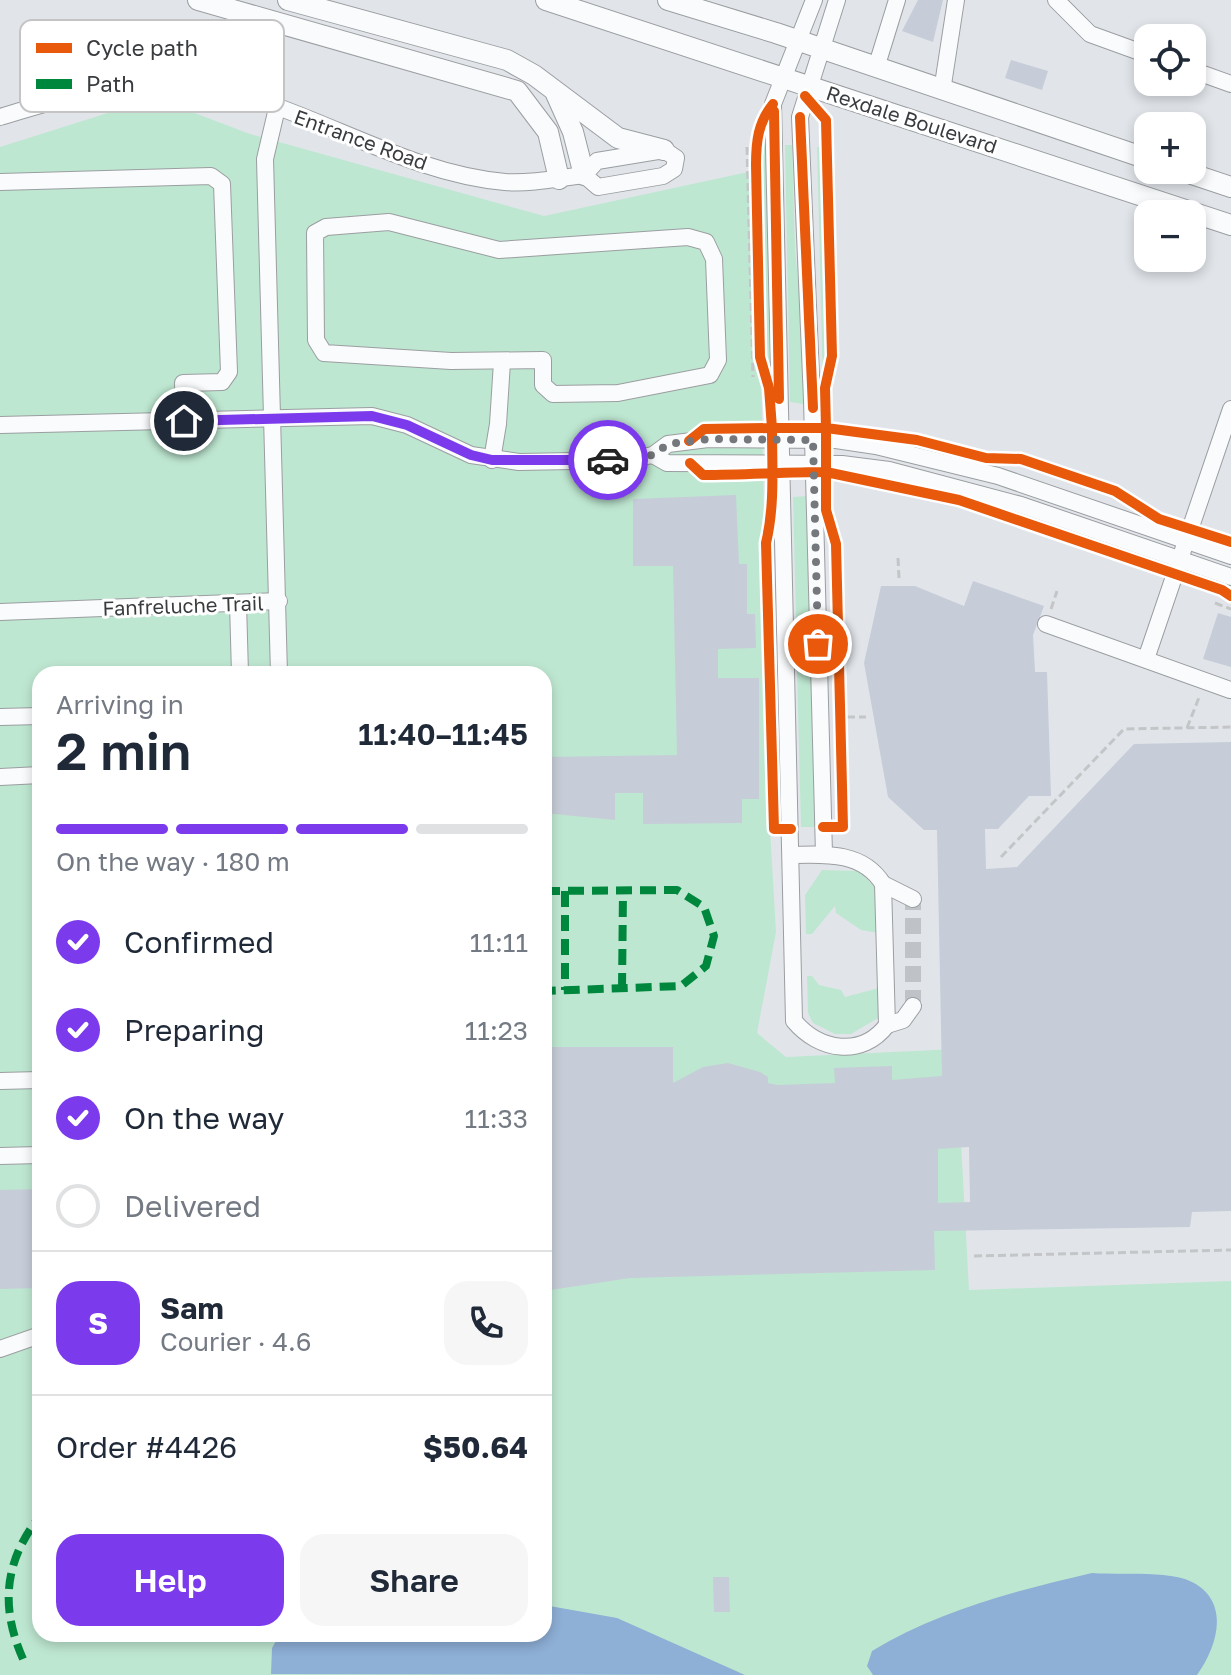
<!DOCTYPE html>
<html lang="en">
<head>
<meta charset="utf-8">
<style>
  :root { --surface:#fff; --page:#f6f6f7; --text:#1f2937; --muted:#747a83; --line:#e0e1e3; --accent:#7c3aed }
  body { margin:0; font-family:"Golos Text",sans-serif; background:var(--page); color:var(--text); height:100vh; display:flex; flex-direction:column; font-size:30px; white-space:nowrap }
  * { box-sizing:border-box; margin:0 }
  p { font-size:26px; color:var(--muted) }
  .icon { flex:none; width:44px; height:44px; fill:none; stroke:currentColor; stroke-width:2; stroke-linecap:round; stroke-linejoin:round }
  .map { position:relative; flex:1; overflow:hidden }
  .drawer { position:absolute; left:32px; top:666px; width:520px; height:976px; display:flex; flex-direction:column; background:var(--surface); border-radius:24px; box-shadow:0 4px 12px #0003 }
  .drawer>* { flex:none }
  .fabs { position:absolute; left:1134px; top:24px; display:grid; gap:16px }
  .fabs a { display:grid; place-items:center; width:72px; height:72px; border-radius:16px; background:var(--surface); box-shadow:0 4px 12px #0003; font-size:40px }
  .pin { position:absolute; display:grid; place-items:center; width:68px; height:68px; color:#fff; margin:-34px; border:4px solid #fff; border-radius:50%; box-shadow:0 2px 8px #0007 }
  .courier { position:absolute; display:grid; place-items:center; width:80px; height:80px; margin:-40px; border:6px solid #7c3aed; border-radius:50%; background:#fff; color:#222; box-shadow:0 2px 10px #0007 }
  .head em { font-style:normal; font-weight:600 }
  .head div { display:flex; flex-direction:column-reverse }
  .head { display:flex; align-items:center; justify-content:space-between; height:136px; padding:0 24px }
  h1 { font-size:52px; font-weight:600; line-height:60px }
  .bar { display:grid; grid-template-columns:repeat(4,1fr); gap:12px 8px; align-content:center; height:96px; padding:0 24px }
  .bar i { height:10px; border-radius:6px; background:var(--line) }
  .bar .on { background:var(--accent) }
  .bar p { grid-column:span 4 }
  .line { display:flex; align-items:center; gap:20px; padding:0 24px; border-top:2px solid var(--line) }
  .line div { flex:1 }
  .round { display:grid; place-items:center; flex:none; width:84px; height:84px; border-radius:24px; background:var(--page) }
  ol { padding:0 24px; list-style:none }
  li { display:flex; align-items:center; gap:24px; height:88px }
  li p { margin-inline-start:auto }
  li .icon { padding:8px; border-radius:50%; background:var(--accent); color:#fff; stroke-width:4 }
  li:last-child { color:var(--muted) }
  li i { width:44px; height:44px; border:4px solid var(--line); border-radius:50% }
  .cta { display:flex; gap:16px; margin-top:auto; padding:16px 24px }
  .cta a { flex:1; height:92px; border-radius:24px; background:var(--accent); color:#fff; font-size:32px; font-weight:600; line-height:92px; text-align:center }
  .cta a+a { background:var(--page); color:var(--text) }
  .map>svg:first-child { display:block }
  .green { fill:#bee7d1; fill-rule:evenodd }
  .water { fill:#8eafd6 }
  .building { fill:#c6cdd8; fill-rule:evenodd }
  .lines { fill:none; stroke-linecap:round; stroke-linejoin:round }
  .minor-tunnel { stroke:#bfc3c8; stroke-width:16; stroke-dasharray:16 8; stroke-linecap:butt }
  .minor-casing { stroke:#9b9ea1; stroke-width:18 }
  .major-casing { stroke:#9b9ea1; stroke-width:22 }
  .path { stroke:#c4c5c7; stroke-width:3; stroke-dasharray:8 4; stroke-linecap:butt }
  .minor { stroke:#fafbfc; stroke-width:16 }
  .major { stroke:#fafbfc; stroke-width:20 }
  .quiet { stroke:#00873e; stroke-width:8; stroke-dasharray:16 8; stroke-linecap:butt }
  .cycleway-casing { stroke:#fff; stroke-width:15 }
  .cycleway { stroke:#e8590c; stroke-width:10 }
  .done { stroke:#74777b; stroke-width:8; stroke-dasharray:0 14.4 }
  .route { stroke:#7c3aed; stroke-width:10 }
  .labels { text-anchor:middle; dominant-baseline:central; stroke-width:6; stroke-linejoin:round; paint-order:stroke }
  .street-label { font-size:20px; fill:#393c3f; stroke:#fff }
  .key { fill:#fff; stroke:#c4c4c5; stroke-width:2 }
  .key-label { font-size:22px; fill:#393c3f }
</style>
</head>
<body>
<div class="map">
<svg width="1231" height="1675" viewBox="0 0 1231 1675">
  <rect width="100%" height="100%" fill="#e1e5ea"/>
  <g class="green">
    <path d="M155,98L250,134L544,216L748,172L759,222V143H768L771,384L763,358L759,263L770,829L776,932L757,1033L786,1057L956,1049L969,1290L1231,1281V1675H0V147ZM40,674H544V1634H40Z"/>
    <polygon points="785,145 792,145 795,249 804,344 803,404 790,402"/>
    <polygon points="817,147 823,147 829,357 823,387"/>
    <polygon points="807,496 811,656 797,656 793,497"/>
    <polygon points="797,671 812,671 816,827 801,827"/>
    <polygon points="822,870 858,871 874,886 878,933 861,930 836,913 835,906 812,934 806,934 805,895"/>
    <polygon points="807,976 812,976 819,985 841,990 845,997 879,988 878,1018 851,1034 835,1034 813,1023 808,1013"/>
  </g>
  <g class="water">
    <path d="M1092,1573C1121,1575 1158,1571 1185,1579C1231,1596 1220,1643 1197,1675H873L867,1666L872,1651C938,1611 1018,1590 1092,1573Z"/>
    <polygon points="544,1605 617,1618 745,1675 271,1674 272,1648 280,1634 544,1634"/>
  </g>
  <g class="building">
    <polygon points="918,0 943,0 933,42 902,31"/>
    <polygon points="1011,60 1048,71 1042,90 1005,78"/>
    <polygon points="736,495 739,564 747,564 747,614 755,614 756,648 718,649 718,678 759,678 759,799 742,799 742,823 643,824 643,793 615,793 615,820 544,813 544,757 677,755 673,566 633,566 633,499"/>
    <path d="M973,581L1044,606L1033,635L1035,672H1047L1051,796H1029L998,829H985L986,869L1017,867L1134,744L1231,742V1211L1192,1212L1190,1227L934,1231L935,1270L630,1278L544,1291V1065H548V1050L551,1047H673V1083L703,1067L728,1063L760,1072L768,1077V1083L777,1085L835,1083L834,1068L892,1066V1080L942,1076L937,830H924L888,797L864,663L881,586H915L964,606ZM969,1147L970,1202L938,1203V1149Z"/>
    <polygon points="1218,613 1231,617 1231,667 1203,659"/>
    <polygon points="40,1189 40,1288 0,1289 0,1190"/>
    <polygon points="713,1577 729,1577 730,1612 714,1612"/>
  </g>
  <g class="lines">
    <polyline class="minor-tunnel" points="913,1006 913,899"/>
    <g class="minor-casing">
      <g id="minor">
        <polyline points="1056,0 1090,34 1148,55"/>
        <polyline points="876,68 897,0"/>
        <polyline points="1192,70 1231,84"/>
        <polyline points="942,91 956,0"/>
        <polyline points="277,108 265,159 279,674"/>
        <path d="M0,117C66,97 139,74 209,87C310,107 402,173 505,182C531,184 559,178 584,175L597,161L664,150L676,158L674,169L663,176L598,187L584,175"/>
        <polyline points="0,182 211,176 222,184 229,372 222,382 183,383 184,421"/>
        <polygon points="389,222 499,250 688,237 706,242 714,259 718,360 710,375 618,393 553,394 543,385 543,360 451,361 324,353 316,340 315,233 326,227"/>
        <polyline points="0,425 372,416 407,425 471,455 519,462 626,460 653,455 668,444 708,439 836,440 876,446 998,476 1231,556"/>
        <polyline points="653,455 667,463 842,464 889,470 1021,505 1231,577"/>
        <polyline points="492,460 498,424 502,362"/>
        <polyline points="238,603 240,674"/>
        <polyline points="0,612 279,601"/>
        <polyline points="1046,624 1230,690"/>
        <polyline points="1146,659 1231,409"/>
        <polyline points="0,717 40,716"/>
        <polyline points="0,777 40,775"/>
        <polyline points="824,854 812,400 800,117 837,0"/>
        <path d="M792,855C827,854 863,852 883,884L887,1025C862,1058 819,1051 794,1021L773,104L814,0"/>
        <polyline points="883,884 913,899"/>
        <polyline points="887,1025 903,1020 913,1006"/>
        <polyline points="0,1081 40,1080"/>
        <polyline points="0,1156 40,1155"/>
        <polyline points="0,1349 40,1335"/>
      </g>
    </g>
    <g class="major-casing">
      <g id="major">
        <polyline points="198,0 517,91 548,132 559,179"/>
        <polyline points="288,0 507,60 534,75 618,138 664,150"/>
        <polyline points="546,0 1231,225"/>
        <polyline points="668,0 776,33 1148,159"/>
        <polyline points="556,94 573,132 584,175"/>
        <polyline points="1180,170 1231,187"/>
      </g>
    </g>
    <g class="path">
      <polyline points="747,147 753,377"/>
      <polyline points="898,558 899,578"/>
      <polyline points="1215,603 1231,609"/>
      <polyline points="1051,609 1057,591"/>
      <polyline points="847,717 866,717"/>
      <polyline points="1187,728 1200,695"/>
      <polyline points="1001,857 1124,729 1231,727"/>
      <polyline points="974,1256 1231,1250"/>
    </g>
    <use href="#minor" class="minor"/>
    <use href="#major" class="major"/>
    <g class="quiet">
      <polyline points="544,891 677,890 704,907 714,936 706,966 681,986 544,991"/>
      <polyline points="565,891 565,990"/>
      <polyline points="622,989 623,891"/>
      <path d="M23,1659C0,1607 4,1561 40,1516"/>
    </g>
    <g class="cycleway-casing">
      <g id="cycleway">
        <polyline points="805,96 826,120 832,356 825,388 826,428 917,440 986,458 1021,459 1115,491 1159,519 1231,542"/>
        <polyline points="774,111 779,399"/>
        <polyline points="800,117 813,408"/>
        <path d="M689,441L704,429L772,428L769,388L760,357L756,165C756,141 758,123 773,104"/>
        <path d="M690,463L703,475C744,475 785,472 826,472V428H772C772,467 775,505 766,543L774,829H791"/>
        <polyline points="823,827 843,827 836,544 826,510 826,472 959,500 1222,590 1231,596"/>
      </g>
    </g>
    <use href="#cycleway" class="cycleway"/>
  </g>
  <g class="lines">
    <polyline class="done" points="608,460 653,455 668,444 708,439 813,440 818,644"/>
    <polyline class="route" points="184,421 372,416 407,425 471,455 492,460 608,460"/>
  </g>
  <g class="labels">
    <g class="street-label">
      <text transform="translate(912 119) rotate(18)">Rexdale Boulevard</text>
      <text transform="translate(361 139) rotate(20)">Entrance Road</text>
      <text transform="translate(183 605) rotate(-2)">Fanfreluche Trail</text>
    </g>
  </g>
  <rect x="20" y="20" width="264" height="92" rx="12" class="key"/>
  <rect x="36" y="43" width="36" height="10" fill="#e8590c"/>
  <rect x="36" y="79" width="36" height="10" fill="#00873e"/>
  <g class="key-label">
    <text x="86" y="56">Cycle path</text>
    <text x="86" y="92">Path</text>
  </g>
</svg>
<div class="fabs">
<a><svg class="icon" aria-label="locate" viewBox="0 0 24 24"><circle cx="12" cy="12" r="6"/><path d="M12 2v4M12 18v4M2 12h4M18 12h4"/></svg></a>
<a>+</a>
<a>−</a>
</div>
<div class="pin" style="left:818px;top:644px;background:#ea580c"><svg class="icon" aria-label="bag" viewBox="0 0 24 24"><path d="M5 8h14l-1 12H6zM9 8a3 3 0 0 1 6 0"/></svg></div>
<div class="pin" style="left:184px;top:421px;background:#1f2937"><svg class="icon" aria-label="home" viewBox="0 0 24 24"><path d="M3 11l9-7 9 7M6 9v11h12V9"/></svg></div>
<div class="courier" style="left:608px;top:460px"><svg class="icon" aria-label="car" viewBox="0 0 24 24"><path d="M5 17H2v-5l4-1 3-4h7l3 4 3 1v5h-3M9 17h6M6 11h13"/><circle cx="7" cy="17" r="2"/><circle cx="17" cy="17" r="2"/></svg></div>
<section class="drawer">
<div class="head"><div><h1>2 min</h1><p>Arriving in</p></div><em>11:40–11:45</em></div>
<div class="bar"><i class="on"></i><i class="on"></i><i class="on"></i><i></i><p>On the way · 180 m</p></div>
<ol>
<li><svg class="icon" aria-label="check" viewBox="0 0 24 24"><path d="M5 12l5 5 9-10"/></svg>Confirmed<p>11:11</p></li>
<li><svg class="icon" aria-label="check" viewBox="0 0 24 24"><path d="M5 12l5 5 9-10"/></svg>Preparing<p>11:23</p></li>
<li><svg class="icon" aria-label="check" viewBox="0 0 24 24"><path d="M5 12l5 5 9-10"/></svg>On the way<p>11:33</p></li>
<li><i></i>Delivered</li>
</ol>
<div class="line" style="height:144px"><b class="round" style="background:var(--accent);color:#fff">S</b><div><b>Sam</b><p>Courier · 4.6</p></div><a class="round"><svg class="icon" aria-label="phone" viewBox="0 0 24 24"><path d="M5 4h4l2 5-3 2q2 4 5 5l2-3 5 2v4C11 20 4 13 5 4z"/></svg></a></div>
<div class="line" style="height:104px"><div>Order #4426</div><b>$50.64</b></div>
<div class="cta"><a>Help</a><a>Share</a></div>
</section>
</div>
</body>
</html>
